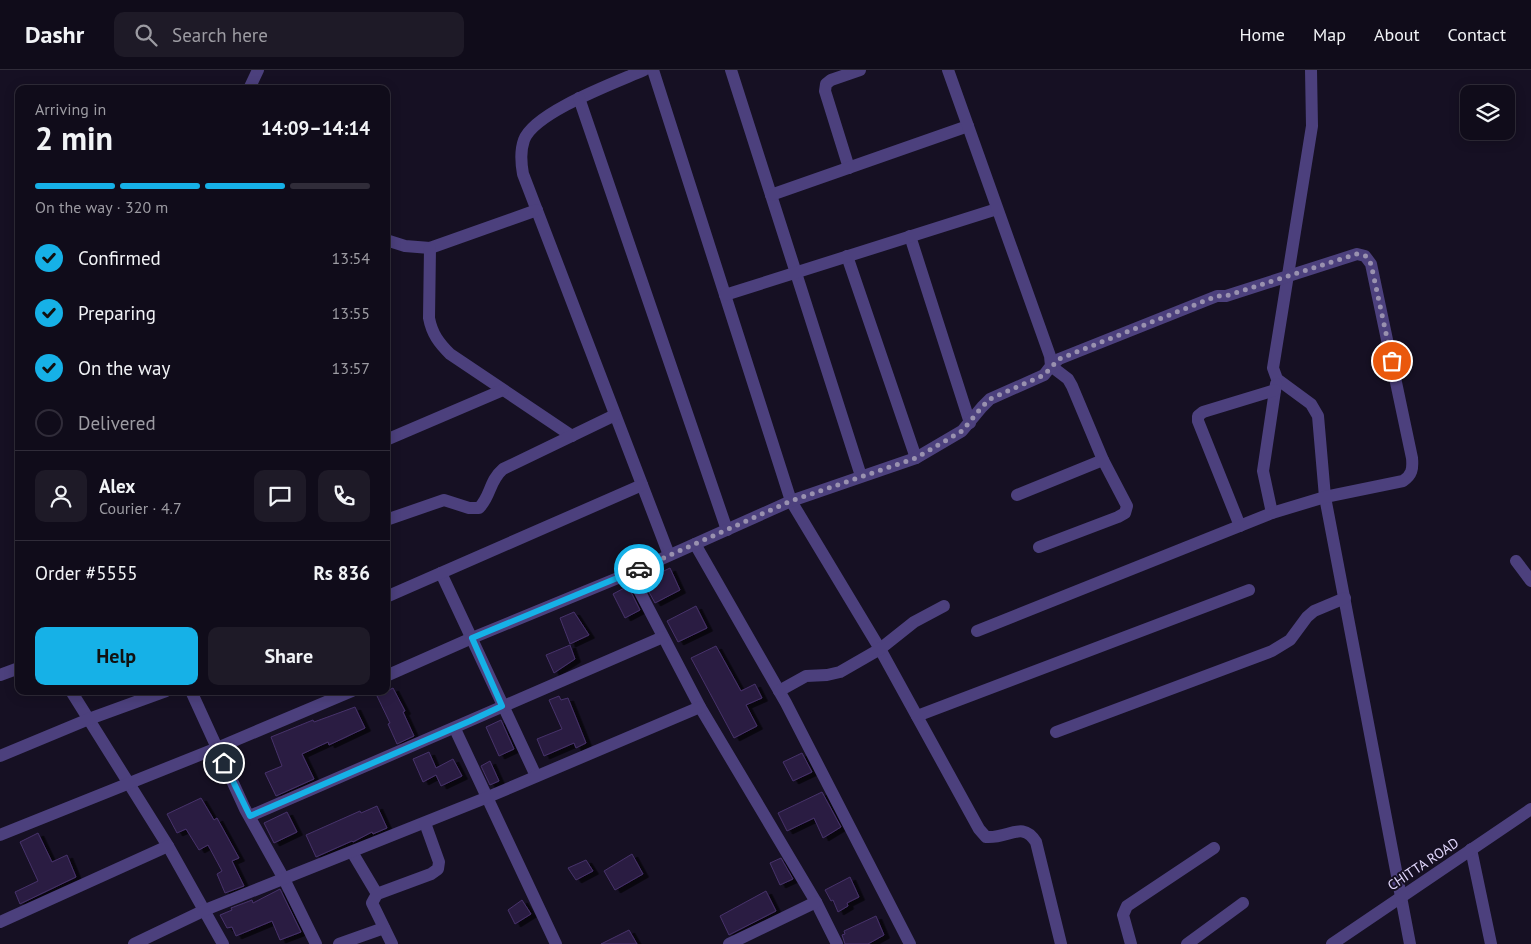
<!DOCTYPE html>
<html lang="en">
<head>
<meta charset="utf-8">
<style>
  :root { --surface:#100c1a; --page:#1e1a27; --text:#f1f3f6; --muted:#9c9ba2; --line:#302c39; --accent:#16b1e7 }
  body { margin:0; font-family:"PT Sans",sans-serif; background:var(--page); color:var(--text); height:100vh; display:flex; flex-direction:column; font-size:19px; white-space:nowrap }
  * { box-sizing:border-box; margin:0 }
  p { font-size:16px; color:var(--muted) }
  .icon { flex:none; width:28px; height:28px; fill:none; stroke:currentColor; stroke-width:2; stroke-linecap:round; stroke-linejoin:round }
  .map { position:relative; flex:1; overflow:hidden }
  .drawer { position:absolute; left:15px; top:15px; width:375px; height:610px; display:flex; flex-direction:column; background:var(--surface); border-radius:10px; box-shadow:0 2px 12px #0003,0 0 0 1px var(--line) }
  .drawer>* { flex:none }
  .controls { position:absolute; left:1460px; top:15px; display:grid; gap:10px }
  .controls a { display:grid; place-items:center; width:55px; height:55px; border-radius:10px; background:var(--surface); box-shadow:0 2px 12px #0003,0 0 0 1px var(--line); font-size:25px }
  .pin { position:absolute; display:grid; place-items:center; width:42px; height:42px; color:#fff; margin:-21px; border:2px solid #fff; border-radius:50%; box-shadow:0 1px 5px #0007 }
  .courier { position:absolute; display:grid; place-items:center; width:50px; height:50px; margin:-25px; border:4px solid #16b1e7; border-radius:50%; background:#fff; color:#222; box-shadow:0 1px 6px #0007 }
  .overview em { font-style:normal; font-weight:800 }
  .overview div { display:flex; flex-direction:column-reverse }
  .overview { display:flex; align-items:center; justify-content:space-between; height:85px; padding:0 20px }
  h1 { font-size:32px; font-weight:800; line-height:38px }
  .bar { display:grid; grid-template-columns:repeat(4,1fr); gap:8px 5px; align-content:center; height:60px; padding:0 20px }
  .bar i { height:6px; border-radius:4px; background:var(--line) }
  .bar .selected { background:var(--accent) }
  .bar p { grid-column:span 4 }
  .line { display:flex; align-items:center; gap:12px; padding:0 20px; border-top:1px solid var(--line) }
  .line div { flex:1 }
  .round { display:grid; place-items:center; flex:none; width:52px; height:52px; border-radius:10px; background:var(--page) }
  ol { padding:0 20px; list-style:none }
  li { display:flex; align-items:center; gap:15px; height:55px }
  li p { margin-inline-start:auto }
  li .icon { padding:5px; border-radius:50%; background:var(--accent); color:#111; stroke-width:4 }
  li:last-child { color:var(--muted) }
  li i { width:28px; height:28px; border:2px solid var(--line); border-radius:50% }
  .cta { display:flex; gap:10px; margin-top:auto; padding:10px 20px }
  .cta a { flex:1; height:58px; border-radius:10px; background:var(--accent); color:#111; font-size:20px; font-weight:800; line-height:58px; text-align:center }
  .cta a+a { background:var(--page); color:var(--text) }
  header { display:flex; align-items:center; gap:30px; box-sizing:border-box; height:70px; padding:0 25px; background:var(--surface); border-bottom:1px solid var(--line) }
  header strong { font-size:24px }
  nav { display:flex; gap:28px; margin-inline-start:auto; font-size:18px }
  .search { width:350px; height:45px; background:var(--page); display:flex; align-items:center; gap:12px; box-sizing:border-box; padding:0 18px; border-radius:10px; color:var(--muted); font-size:19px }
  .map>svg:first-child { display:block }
  .building { fill:#2b1e42; stroke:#47326b; filter:url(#shadow) }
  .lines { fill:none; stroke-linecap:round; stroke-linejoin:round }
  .minor { stroke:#4c407d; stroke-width:12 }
  .done { stroke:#9991af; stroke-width:5; stroke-dasharray:0 9 }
  .route { stroke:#16b1e7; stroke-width:6 }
  .labels { text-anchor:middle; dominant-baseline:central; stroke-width:4; stroke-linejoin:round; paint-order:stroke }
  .street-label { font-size:14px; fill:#e0d6fb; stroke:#161023 }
</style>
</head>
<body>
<header>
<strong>Dashr</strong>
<div class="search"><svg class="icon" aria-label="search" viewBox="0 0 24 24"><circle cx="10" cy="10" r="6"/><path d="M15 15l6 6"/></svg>Search here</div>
<nav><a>Home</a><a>Map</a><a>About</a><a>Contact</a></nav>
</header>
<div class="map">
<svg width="1531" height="874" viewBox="0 0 1531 874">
  <defs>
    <filter id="shadow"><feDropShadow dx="5.5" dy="3" stdDeviation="0" flood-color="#0009"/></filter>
  </defs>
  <rect width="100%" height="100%" fill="#161023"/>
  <g class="building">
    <polygon points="670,498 680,520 655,533 643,511"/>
    <polygon points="628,516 640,540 625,548 613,524"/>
    <polygon points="696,536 707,558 678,572 667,551"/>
    <polygon points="574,542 589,565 570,574 560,548"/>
    <polygon points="570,575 575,589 554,603 546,585"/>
    <polygon points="716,576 741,621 755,614 762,628 746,635 757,656 734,668 691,588"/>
    <polygon points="393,618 405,641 403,642 414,666 397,674 388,654 390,653 377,626"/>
    <polygon points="559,626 561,630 568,628 586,673 576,678 574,673 544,686 537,669 562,659 549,630"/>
    <polygon points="355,637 365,658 329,675 328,672 302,684 314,709 276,726 265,703 282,696 271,667 313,650 314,652"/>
    <polygon points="501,650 514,679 499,686 486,657"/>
    <polygon points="429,682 436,698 453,689 462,706 441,716 436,705 423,712 413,689"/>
    <polygon points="802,683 812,702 793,711 783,692"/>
    <polygon points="490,691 499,711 490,715 481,696"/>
    <polygon points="822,722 841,757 823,768 814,748 787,761 778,743"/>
    <polygon points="201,728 214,750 217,748 239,788 232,791 244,816 225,823 217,804 222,801 208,775 199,780 186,759 177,763 167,744"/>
    <polygon points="377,736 387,758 373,764 372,762 353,772 352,771 316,787 306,765 360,741 361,743"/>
    <polygon points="287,742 297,762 274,773 264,753"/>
    <polygon points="38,763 52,792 67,785 76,807 20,834 15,822 38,811 20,772"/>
    <polygon points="632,784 643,804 615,820 604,801"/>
    <polygon points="781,788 793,809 780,815 770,793"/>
    <polygon points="586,790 593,801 576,810 568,798"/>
    <polygon points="850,807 859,827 847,833 848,836 838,842 833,830 831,831 825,820"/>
    <polygon points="280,819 301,862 280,870 272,851 236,866 232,857 227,858 220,845 232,840 231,838 252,830 253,833"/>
    <polygon points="766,821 776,841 729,865 720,846"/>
    <polygon points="522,830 531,844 515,854 508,840"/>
    <polygon points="876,846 884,865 868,874 845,874 842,865 845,864 844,861"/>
    <polygon points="629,860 637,874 601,874"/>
  </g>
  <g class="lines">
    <g class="minor">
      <path d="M644,0C617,12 534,42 524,70C520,81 521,93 523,104L669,485"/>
      <path d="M653,0L791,431L880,579L979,759L986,767C1009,769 1022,750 1036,772L1061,874"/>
      <polyline points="731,0 861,406"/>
      <polyline points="1311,0 1312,56 1273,298 1277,309 1311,334 1318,346 1325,427 1410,874"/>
      <polyline points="249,19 258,0"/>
      <polyline points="579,28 727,460"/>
      <polyline points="849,98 825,21 826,14 831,10 860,0"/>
      <polyline points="771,125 968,56"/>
      <polyline points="910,166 970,353"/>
      <polyline points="386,170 405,176 430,178 537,140"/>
      <path d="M430,178L429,248C432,264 439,273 450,284L572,366"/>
      <polyline points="847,186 916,388"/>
      <polyline points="725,225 997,139"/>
      <polyline points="386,370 503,320"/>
      <polyline points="1017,425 1103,390"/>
      <polyline points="1272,443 1263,401 1276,314"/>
      <path d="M386,450L444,430L469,438H479C491,426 489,411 503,399L615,345"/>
      <polyline points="1240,456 1198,351 1198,346 1203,342 1275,320"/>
      <polyline points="695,474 786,633 910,874"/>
      <polyline points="1516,491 1531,511"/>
      <polyline points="441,503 536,706"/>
      <polyline points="630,503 700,637 816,832 837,874"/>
      <polyline points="386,527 642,415"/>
      <path d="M977,561L1272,443L1325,427L1403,411C1412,405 1413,399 1412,388L1371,194L1365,186L1357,184L1226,226H1217L1059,289L1051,296L1068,309L1072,316L1103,390L1127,436L1125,443L1118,447L1039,477"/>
      <polyline points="0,605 19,598"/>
      <polyline points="386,606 472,568 630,503 791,431 916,388 962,361 982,337 990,329 1044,305 1051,296 1050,286 948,0"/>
      <polyline points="71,621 168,776 223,874"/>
      <polyline points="191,621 245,739 284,809 316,874"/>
      <polyline points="779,621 806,606 827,605 840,602 880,579 914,552 944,536"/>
      <polyline points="917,646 1249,520"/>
      <polyline points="455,659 556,874"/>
      <polyline points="1056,662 1272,581 1290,570 1307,547 1314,541 1345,528"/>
      <polyline points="0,686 89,649 166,621"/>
      <polyline points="250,746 663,567"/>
      <polyline points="0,765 217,678 352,621"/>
      <polyline points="1471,779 1491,874"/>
      <polyline points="352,782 377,824"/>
      <polyline points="0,852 168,776"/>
      <polyline points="134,874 205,840 488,727 700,637"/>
      <polyline points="339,874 384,858"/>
      <polyline points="392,874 372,833 377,824 431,804 438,799 439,792 425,753"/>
      <polyline points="729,874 816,832"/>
      <polyline points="1131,874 1123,845 1127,836 1214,778"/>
      <polyline points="1187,874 1243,833"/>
      <polyline points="1332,874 1531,739"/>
    </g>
  </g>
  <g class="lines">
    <polyline class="done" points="639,499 791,431 916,388 962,361 982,337 990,329 1044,305 1059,289 1217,226 1226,226 1357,184 1366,186 1371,194 1392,291"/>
    <polyline class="route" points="224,693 250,746 470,651 502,636 472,568 639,499"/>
  </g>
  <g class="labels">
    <g class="street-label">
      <text transform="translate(1423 794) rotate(-34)">CHITTA ROAD</text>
    </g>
  </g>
</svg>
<div class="controls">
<a><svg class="icon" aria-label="layers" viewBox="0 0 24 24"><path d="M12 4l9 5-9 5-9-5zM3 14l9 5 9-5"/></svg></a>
</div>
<div class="pin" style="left:1392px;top:291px;background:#ea580c"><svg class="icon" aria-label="bag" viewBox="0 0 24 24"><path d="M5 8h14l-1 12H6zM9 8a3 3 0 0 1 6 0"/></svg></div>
<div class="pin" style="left:224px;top:693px;background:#1f2937"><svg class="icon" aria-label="home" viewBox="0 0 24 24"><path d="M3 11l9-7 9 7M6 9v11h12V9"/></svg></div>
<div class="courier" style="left:639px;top:499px"><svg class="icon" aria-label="car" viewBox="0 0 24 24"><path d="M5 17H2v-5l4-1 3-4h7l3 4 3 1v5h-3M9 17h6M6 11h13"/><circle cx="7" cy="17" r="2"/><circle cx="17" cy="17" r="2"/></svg></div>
<section class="drawer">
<div class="overview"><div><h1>2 min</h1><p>Arriving in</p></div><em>14:09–14:14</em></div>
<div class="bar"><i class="selected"></i><i class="selected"></i><i class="selected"></i><i></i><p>On the way · 320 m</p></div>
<ol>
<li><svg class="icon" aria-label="check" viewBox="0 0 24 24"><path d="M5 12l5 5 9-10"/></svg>Confirmed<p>13:54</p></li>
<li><svg class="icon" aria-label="check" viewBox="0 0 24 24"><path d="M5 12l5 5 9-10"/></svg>Preparing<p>13:55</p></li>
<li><svg class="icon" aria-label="check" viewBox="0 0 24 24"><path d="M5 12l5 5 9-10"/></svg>On the way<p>13:57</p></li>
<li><i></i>Delivered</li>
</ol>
<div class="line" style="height:90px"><a class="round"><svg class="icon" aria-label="person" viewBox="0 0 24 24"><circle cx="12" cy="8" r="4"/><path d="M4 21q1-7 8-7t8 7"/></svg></a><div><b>Alex</b><p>Courier · 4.7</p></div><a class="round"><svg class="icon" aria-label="chat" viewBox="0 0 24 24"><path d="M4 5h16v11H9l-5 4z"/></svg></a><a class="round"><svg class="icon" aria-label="phone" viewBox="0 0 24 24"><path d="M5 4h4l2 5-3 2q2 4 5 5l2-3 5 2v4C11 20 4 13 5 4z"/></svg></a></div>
<div class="line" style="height:65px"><div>Order #5555</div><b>Rs 836</b></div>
<div class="cta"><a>Help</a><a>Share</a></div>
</section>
</div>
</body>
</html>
